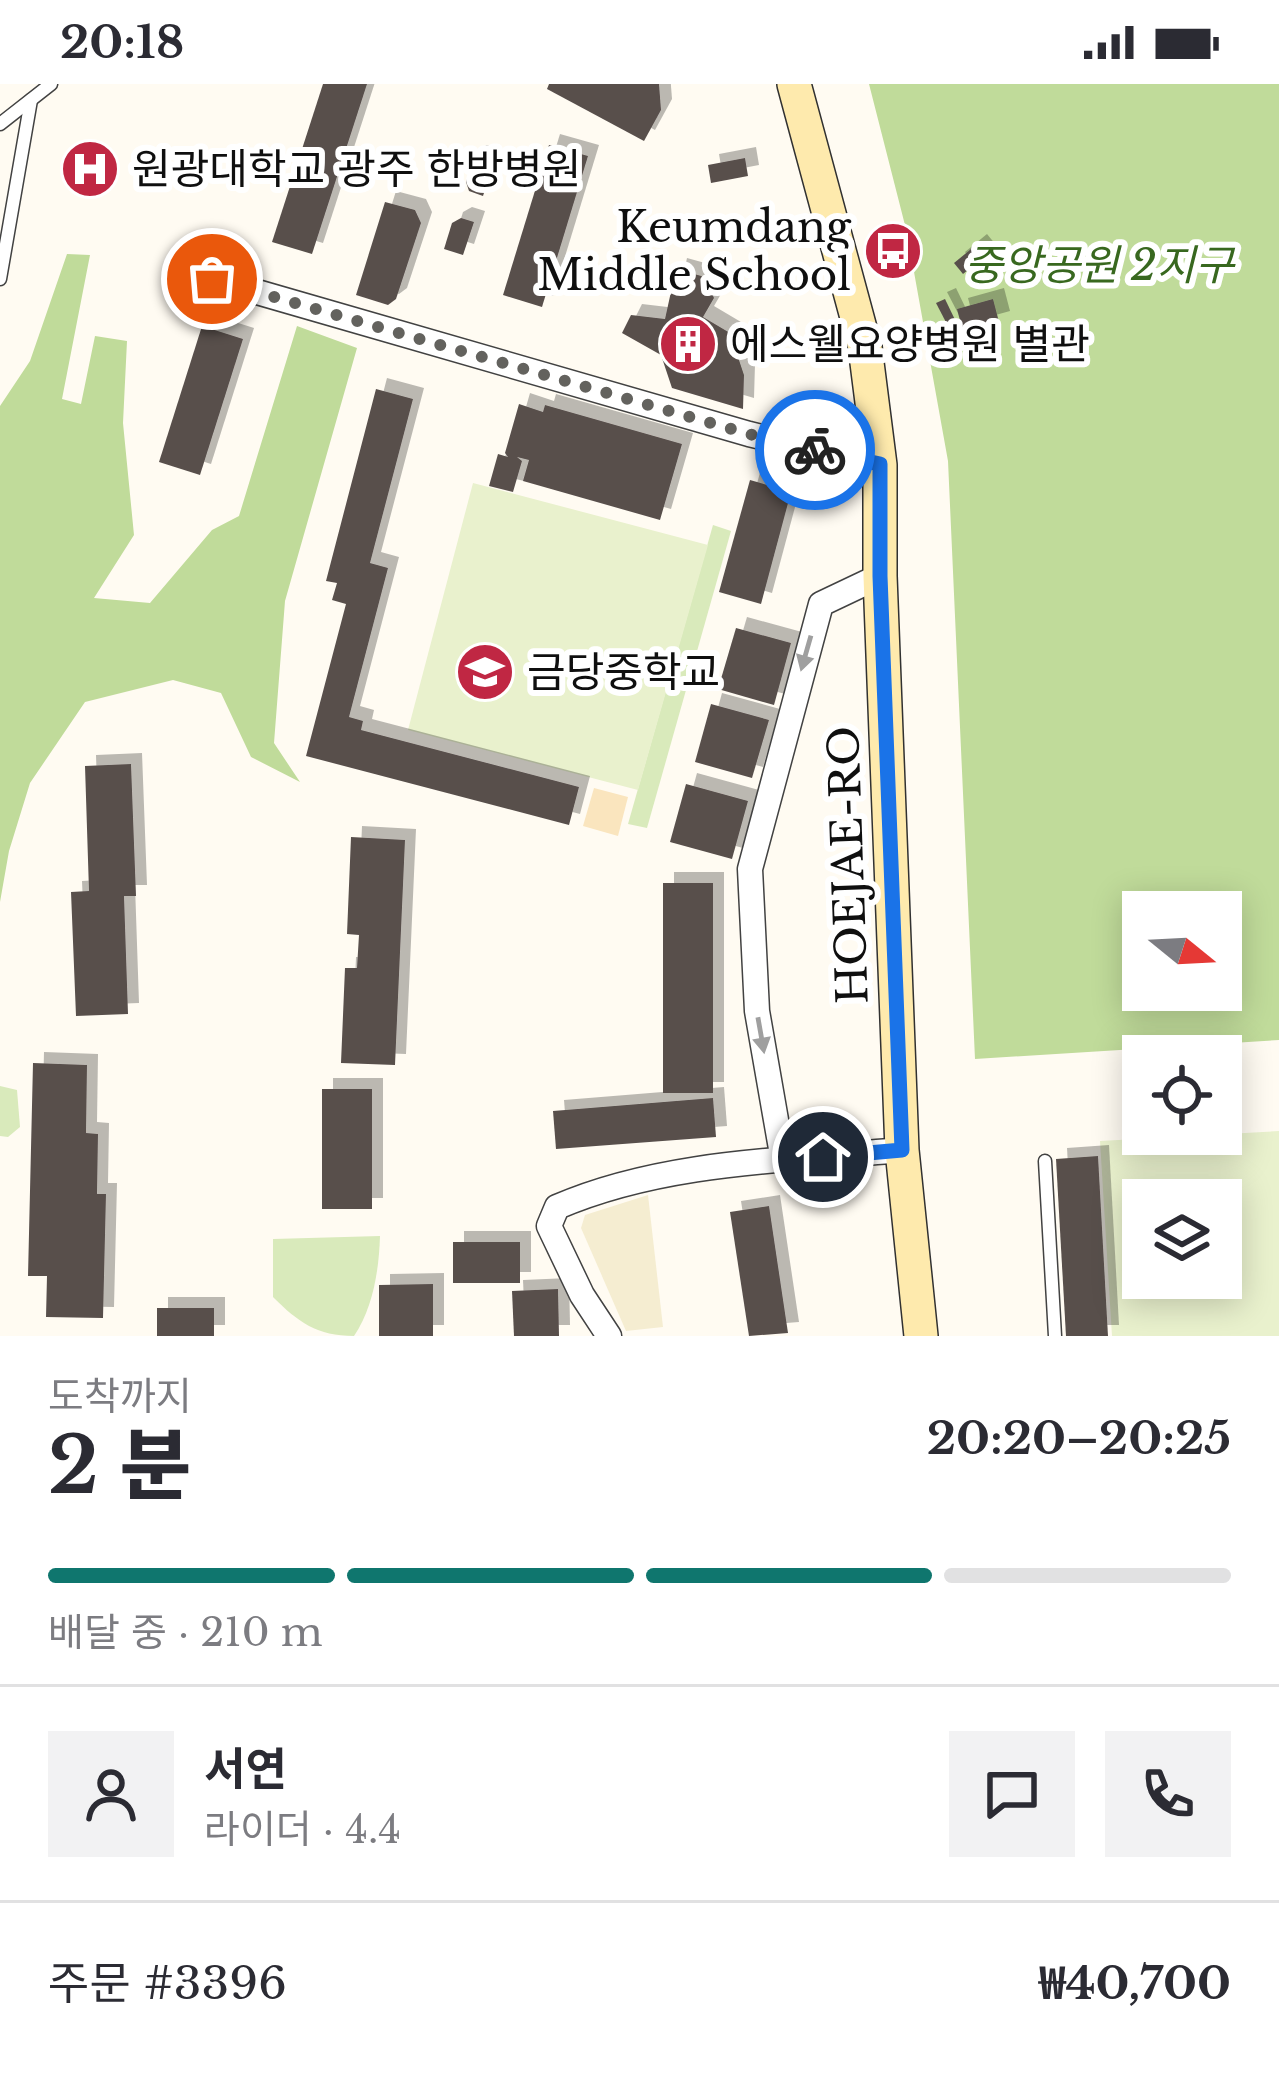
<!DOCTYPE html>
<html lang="ko">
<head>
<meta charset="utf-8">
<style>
  :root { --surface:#fff; --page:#f2f2f3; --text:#2b2b33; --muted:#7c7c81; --line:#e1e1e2; --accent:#0f766e }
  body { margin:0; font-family:"Libre Baskerville","Noto Sans KR",serif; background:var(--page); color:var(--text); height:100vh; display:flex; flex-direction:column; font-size:45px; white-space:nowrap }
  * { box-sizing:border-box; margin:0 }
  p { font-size:39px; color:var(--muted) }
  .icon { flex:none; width:66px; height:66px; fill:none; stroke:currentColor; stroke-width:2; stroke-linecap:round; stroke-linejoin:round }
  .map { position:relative; height:1252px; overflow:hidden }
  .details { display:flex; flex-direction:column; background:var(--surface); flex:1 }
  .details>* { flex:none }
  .needle { width:78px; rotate:108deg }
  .tools { position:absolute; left:1122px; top:807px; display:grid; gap:24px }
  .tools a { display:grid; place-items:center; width:120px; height:120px; border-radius:0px; background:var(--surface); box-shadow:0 6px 30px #0003; font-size:60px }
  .pin { position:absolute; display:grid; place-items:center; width:102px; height:102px; color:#fff; margin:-51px; border:6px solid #fff; border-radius:50%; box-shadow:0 3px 12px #0007 }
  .courier { position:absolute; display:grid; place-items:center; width:120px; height:120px; margin:-60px; border:9px solid #1a73e8; border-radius:50%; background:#fff; color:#222; box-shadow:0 3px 15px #0007 }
  .head em { font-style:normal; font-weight:800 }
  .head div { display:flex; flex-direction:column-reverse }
  .head { display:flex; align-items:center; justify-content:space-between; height:204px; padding:0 48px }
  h1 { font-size:78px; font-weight:800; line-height:90px }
  .bar { display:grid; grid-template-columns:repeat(4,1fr); gap:18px 12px; align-content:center; height:144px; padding:0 48px }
  .bar i { height:15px; border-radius:9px; background:var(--line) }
  .bar .selected { background:var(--accent) }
  .bar p { grid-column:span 4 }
  .line { display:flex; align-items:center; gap:30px; padding:0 48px; border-top:3px solid var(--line) }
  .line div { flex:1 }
  .round { display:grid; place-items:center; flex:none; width:126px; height:126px; border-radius:0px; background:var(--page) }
  .status { display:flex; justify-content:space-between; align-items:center; height:84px; padding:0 60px; background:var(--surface); direction:ltr }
  .status svg { height:33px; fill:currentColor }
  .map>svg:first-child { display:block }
  .farmland { fill:#f5edd1 }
  .green { fill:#d9eabb }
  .forest { fill:#c0db9a; fill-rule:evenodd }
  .sand { fill:#fae5be }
  .pitch { fill:#e9f1cd; fill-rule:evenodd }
  .building { fill:#584f4c; filter:url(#shadow) }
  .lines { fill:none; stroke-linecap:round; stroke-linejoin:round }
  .service-casing { stroke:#424242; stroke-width:15 }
  .minor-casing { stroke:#424242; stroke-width:27 }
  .secondary-casing { stroke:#313131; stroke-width:36 }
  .service { stroke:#fff; stroke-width:12 }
  .minor { stroke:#fff; stroke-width:24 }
  .secondary { stroke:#feeaad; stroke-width:33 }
  .oneway { fill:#9f9f9f }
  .done { stroke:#63625e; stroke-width:12; stroke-dasharray:0 21.6 }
  .route { stroke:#1a73e8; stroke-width:15 }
  .labels { text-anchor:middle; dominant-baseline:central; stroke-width:12; stroke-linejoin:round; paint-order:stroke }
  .poi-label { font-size:42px; fill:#0f0f0f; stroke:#fff; text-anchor:start }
  .park-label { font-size:42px; font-style:italic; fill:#38681f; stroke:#fff }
  .street-label { font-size:42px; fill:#0f0f0f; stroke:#fff }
</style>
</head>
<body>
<div class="status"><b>20:18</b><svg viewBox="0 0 49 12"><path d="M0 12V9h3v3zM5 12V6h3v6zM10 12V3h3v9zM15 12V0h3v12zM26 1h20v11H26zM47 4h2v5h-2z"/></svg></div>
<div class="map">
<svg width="1279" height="1252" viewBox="0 0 1279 1252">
  <defs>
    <filter id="shadow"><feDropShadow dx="11" dy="-11" stdDeviation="0" flood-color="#0004"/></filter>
  </defs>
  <rect width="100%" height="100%" fill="#fffbf2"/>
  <polygon class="farmland" points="648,1111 663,1243 626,1247 581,1144 585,1131"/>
  <g class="green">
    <polygon points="713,441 731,447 647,744 628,740"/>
    <polygon points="0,1002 17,1006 20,1043 8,1053 0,1052"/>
    <path d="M380,1152C379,1186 373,1224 354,1252C317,1252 298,1238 273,1213V1155Z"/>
  </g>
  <g class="forest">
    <path d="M869,0H1279V956L975,975L948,377L907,149ZM1143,828H1221V906H1143Z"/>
    <polygon points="67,170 90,171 62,315 81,320 95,252 127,257 123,339 134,451 94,514 150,519 212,446 239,432 297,242 357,264 285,517 274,659 300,698 251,673 221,609 173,596 85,618 30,699 9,767 0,818 0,322 30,277"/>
  </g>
  <polygon class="sand" points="594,704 628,713 618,752 583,742"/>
  <g class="pitch">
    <polygon points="473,399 708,461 638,706 408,646"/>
    <path d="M1279,1047V1252H1112L1100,1057ZM1143,1116H1221V1194H1143Z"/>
  </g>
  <g class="building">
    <polygon points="323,0 367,0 312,170 272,158"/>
    <polygon points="549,0 659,0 661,26 644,57 547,5"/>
    <polygon points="549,61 588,72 542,223 503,211"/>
    <polygon points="475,72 494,78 483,112 469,107 466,98"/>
    <polygon points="745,74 748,92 711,99 708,81"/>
    <polygon points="385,118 415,126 421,139 396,215 388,221 356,211"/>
    <polygon points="461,134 474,138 463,171 444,165 452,139"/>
    <polygon points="976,161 985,172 963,190 954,179"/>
    <polygon points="676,185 705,193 714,214 703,233 730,249 744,291 743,325 672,304 661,271 622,249 631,231 665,235"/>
    <polygon points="945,215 958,242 950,246 936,219"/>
    <polygon points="993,215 999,238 963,248 957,225"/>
    <polygon points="202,242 243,255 200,391 159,378"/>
    <polygon points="376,305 413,315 370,479 388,484 349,633 363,637 361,646 579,703 569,741 306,672 346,520 332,516 337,499 326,497"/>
    <polygon points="519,320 543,328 545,321 682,360 660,436 523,397 529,376 517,373 522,377 513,408 489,402 498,370 508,373 505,369"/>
    <polygon points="750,396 791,408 761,520 719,508"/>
    <polygon points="736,544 791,559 774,621 718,605"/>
    <polygon points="711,620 769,636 752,694 695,678"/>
    <polygon points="131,680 136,812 124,812 128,930 76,932 71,808 89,807 85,682"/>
    <polygon points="686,700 748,717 732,775 670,758"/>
    <polygon points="351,753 405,756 395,981 341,979 345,884 357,884 359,851 347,850"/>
    <rect x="663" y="799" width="50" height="210"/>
    <polygon points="33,979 87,981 86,1049 98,1050 97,1110 106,1110 103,1234 46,1233 47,1192 28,1192"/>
    <rect x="322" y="1005" width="50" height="120"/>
    <polygon points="713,1014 716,1053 556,1065 553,1027"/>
    <polygon points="1098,1072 1108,1252 1066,1252 1056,1075"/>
    <polygon points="769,1122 788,1249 749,1252 730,1128"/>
    <rect x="453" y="1158" width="67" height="41"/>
    <polygon points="433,1200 433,1252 379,1252 379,1201"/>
    <polygon points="558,1205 559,1252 514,1252 512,1207"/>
    <rect x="157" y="1224" width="57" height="28"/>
  </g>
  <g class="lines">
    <g class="service-casing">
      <g id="service">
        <polyline points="0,40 51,0"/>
        <polyline points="0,195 31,16"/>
        <polyline points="1045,1077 1055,1252"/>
      </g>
    </g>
    <g class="minor-casing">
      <g id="minor">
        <polyline points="212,195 749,350 880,381"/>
        <polyline points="783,1076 757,927 750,785 821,520 880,492"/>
        <path d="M609,1252L582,1211L549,1142L557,1123C663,1077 789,1076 902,1066"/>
      </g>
    </g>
    <g class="secondary-casing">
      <polyline id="secondary" points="794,0 865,263 880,381 880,492 902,1066 921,1252"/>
    </g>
    <use href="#service" class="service"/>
    <use href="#minor" class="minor"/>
    <use href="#secondary" class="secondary"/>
  </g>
  <defs><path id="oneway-solid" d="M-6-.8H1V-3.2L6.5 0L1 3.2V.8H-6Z" transform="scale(3)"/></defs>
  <g class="oneway">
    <use href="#oneway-solid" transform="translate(806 569) rotate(106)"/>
    <use href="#oneway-solid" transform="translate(761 951) rotate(80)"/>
  </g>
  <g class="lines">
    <polyline class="done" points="212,195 749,350 815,366"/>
    <polyline class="route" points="815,366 880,380 880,492 902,1066 823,1073"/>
  </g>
  <defs>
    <g id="hospital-disc" transform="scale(3)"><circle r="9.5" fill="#c02743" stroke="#fff"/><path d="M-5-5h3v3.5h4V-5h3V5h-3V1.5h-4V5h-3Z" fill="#fff"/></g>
    <g id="bus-disc" transform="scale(3)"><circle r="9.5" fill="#c02743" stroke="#fff"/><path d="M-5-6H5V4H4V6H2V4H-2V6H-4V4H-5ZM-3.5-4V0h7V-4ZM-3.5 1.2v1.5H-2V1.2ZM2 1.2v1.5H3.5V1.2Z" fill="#fff"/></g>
    <g id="building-disc" transform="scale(3)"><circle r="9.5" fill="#c02743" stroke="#fff"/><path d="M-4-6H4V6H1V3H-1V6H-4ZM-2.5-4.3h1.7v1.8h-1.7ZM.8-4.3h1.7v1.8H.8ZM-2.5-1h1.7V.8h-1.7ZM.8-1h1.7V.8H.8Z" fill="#fff"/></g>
    <g id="school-disc" transform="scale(3)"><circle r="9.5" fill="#c02743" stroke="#fff"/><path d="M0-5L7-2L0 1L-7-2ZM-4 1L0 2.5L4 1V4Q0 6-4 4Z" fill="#fff"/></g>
  </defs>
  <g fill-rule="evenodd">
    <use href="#hospital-disc" x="90" y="85"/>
    <use href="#bus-disc" x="893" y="167"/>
    <use href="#building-disc" x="688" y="260"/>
    <use href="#school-disc" x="485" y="588"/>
  </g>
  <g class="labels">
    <g class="poi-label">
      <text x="132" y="85">원광대학교 광주 한방병원</text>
      <text x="851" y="143" text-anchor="end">Keumdang<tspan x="851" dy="48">Middle School</tspan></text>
      <text x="730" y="260">에스웰요양병원 별관</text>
      <text x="527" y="588">금당중학교</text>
    </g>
    <g class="park-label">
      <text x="1099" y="181">중앙공원 2지구</text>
    </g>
    <g class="street-label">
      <text transform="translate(848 781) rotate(-92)">HOEJAE-RO</text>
    </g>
  </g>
</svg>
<div class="tools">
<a><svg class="needle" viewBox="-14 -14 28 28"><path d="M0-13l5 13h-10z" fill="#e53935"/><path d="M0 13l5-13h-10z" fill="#7c7c81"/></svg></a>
<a><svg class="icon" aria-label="locate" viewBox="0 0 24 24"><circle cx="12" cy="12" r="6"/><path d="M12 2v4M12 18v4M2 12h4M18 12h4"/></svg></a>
<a><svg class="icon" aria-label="layers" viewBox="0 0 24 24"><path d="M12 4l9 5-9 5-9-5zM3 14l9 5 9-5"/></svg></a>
</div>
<div class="pin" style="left:212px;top:195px;background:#ea580c"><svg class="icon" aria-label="bag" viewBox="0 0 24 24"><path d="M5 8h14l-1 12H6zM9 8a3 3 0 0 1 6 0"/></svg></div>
<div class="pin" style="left:823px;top:1073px;background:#1f2937"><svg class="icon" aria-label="home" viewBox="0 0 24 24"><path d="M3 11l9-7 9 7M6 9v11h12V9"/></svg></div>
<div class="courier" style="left:815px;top:366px"><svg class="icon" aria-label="bike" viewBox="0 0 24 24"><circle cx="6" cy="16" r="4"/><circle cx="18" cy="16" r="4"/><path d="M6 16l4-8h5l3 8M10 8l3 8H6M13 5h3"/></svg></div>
</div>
<section class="details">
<div class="head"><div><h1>2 분</h1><p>도착까지</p></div><em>20:20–20:25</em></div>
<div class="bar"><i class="selected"></i><i class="selected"></i><i class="selected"></i><i></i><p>배달 중 · 210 m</p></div>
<div class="line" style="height:216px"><a class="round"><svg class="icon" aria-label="person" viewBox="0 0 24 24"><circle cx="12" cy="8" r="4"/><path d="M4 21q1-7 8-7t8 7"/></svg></a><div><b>서연</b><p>라이더 · 4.4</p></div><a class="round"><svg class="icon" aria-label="chat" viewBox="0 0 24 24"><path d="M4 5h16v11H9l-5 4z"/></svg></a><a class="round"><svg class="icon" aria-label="phone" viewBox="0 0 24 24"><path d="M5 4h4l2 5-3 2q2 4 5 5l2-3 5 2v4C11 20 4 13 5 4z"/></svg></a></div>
<div class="line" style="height:156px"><div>주문 #3396</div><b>₩40,700</b></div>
</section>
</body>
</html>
